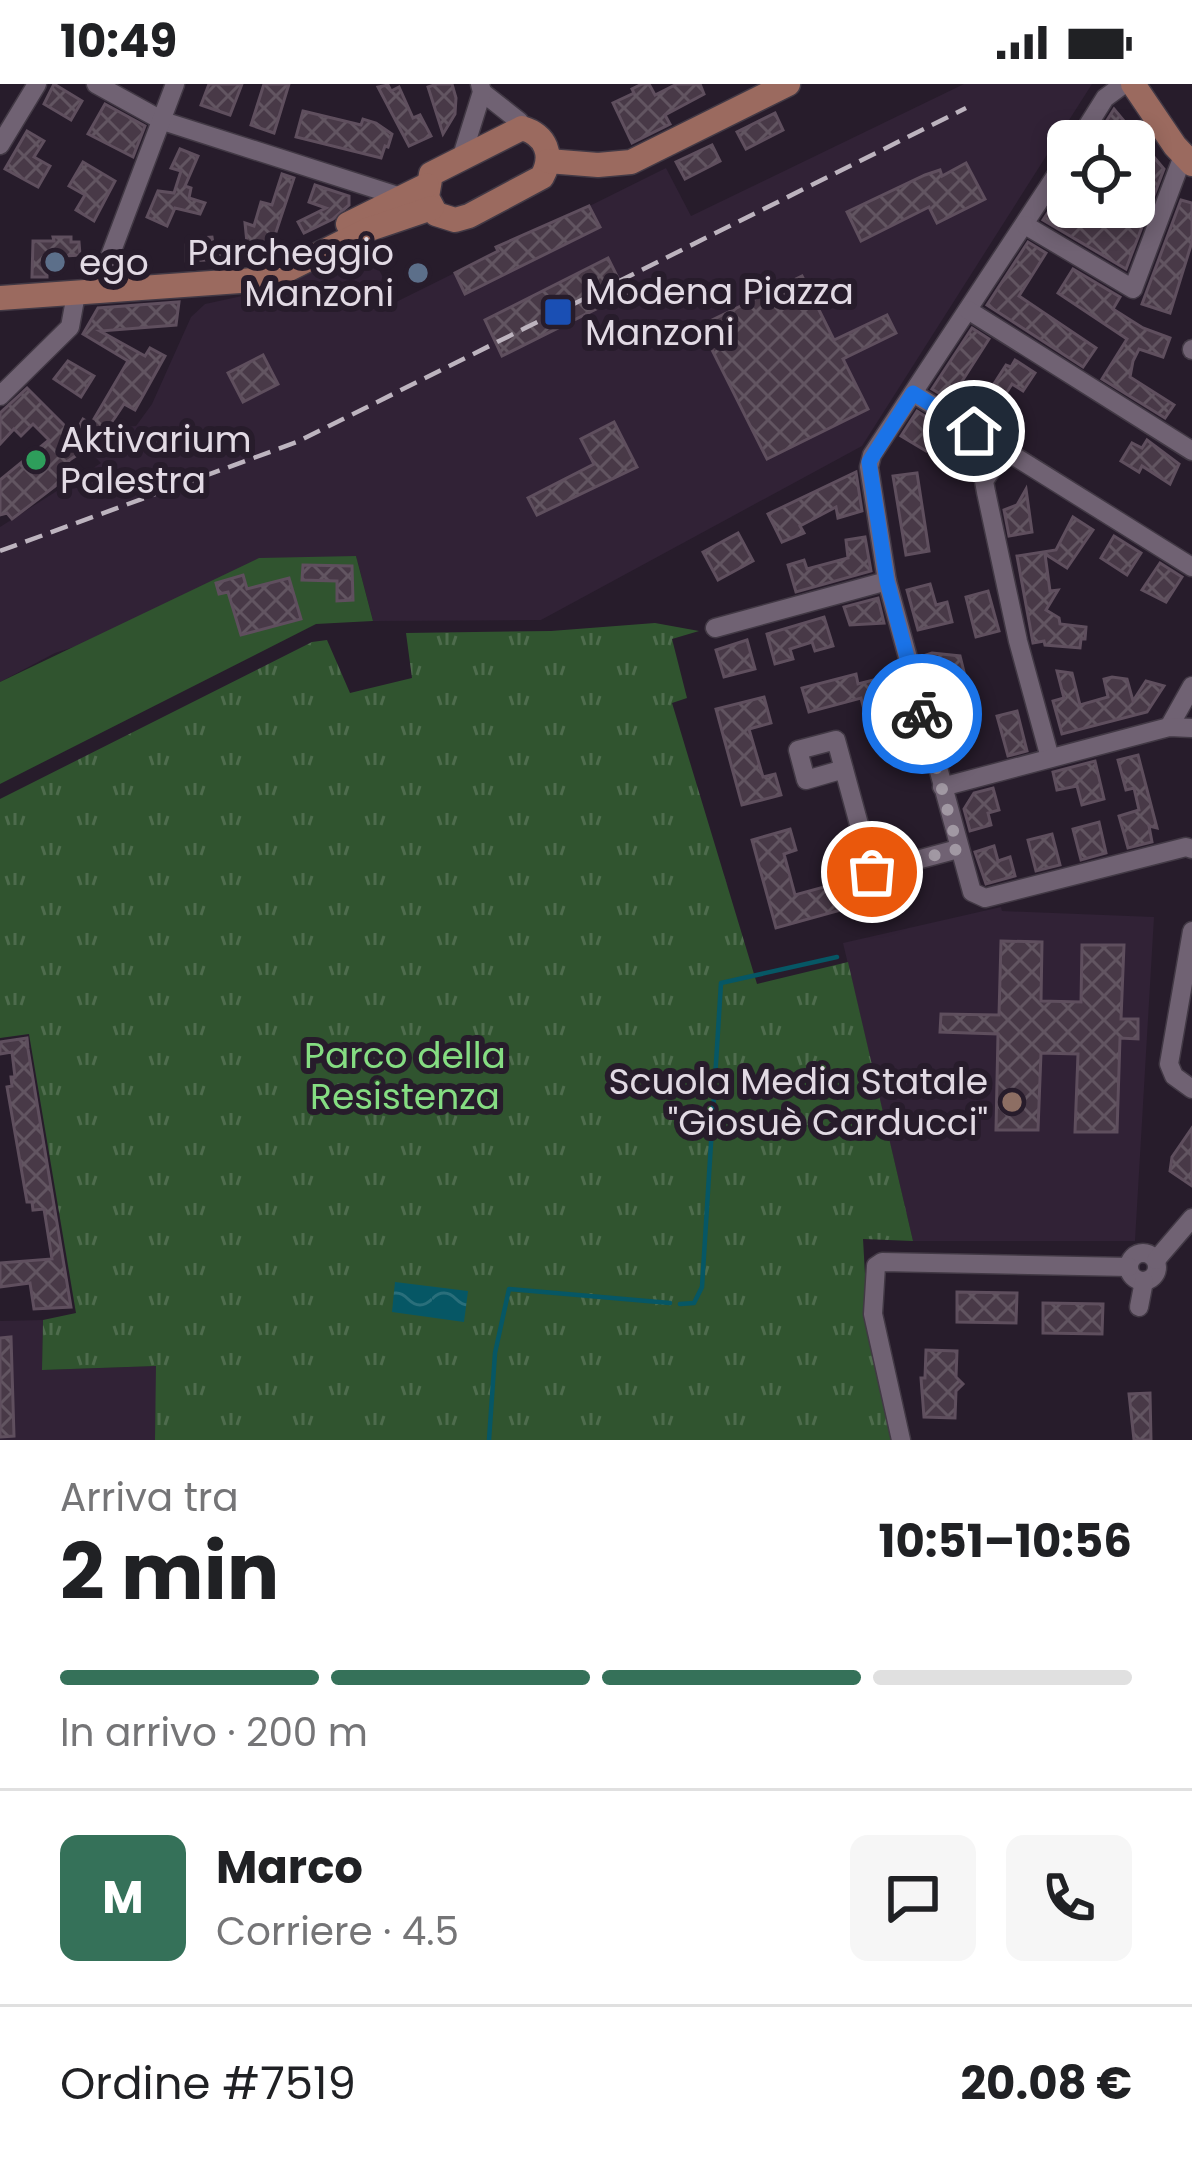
<!DOCTYPE html>
<html lang="it">
<head>
<meta charset="utf-8">
<style>
  :root { --surface:#fff; --page:#f6f6f6; --text:#202124; --muted:#757577; --line:#e0e0e0; --accent:#357159 }
  body { margin:0; font-family:Poppins,sans-serif; background:var(--page); color:var(--text); height:100vh; display:flex; flex-direction:column; font-size:45px; white-space:nowrap }
  * { box-sizing:border-box; margin:0 }
  p { font-size:39px; color:var(--muted) }
  .icon { flex:none; width:66px; height:66px; fill:none; stroke:currentColor; stroke-width:2; stroke-linecap:round; stroke-linejoin:round }
  .map { position:relative; height:1356px; overflow:hidden }
  .sheet { display:flex; flex-direction:column; background:var(--surface); flex:1 }
  .sheet>* { flex:none }
  .fabs { position:absolute; left:1047px; top:36px; display:grid; gap:24px }
  .fabs a { display:grid; place-items:center; width:108px; height:108px; border-radius:18px; background:var(--surface); box-shadow:0 6px 18px #0003; font-size:60px }
  .pin { position:absolute; display:grid; place-items:center; width:102px; height:102px; color:#fff; margin:-51px; border:6px solid #fff; border-radius:50%; box-shadow:0 3px 12px #0007 }
  .courier { position:absolute; display:grid; place-items:center; width:120px; height:120px; margin:-60px; border:9px solid #1a73e8; border-radius:50%; background:#fff; color:#222; box-shadow:0 3px 15px #0007 }
  .overview em { font-style:normal; font-weight:700 }
  .overview div { display:flex; flex-direction:column-reverse }
  .overview { display:flex; align-items:center; justify-content:space-between; height:204px; padding:0 60px }
  h1 { font-size:78px; font-weight:700; line-height:90px }
  .bar { display:grid; grid-template-columns:repeat(4,1fr); gap:18px 12px; align-content:center; height:144px; padding:0 60px }
  .bar i { height:15px; border-radius:9px; background:var(--line) }
  .bar .selected { background:var(--accent) }
  .bar p { grid-column:span 4 }
  .line { display:flex; align-items:center; gap:30px; padding:0 60px; border-top:3px solid var(--line) }
  .line div { flex:1 }
  .round { display:grid; place-items:center; flex:none; width:126px; height:126px; border-radius:18px; background:var(--page) }
  .status { display:flex; justify-content:space-between; align-items:center; height:84px; padding:0 60px; background:var(--surface); direction:ltr }
  .status svg { height:33px; fill:currentColor }
  .map>svg:first-child { display:block }
  .built { fill:#312236 }
  .park { fill:url(#park-tufts) }
  .garden { fill:#30542f }
  .water { fill:url(#water-waves) }
  .lines { fill:none; stroke-linecap:round; stroke-linejoin:round }
  .stream { stroke:#065765; stroke-width:4.5 }
  .building { fill:url(#building-cross-hatch); stroke:#5f4f5e; stroke-width:3 }
  .minor-casing { stroke:#423945; stroke-width:21 }
  .major-casing { stroke:#423945; stroke-width:27 }
  .minor { stroke:#706273; stroke-width:18 }
  .major { stroke:#9b6a5f; stroke-width:24 }
  .rail { stroke:#bdb4bf; stroke-width:4.5; stroke-dasharray:18 9; stroke-linecap:butt }
  .done { stroke:#a198a3; stroke-width:12; stroke-dasharray:0 21.6 }
  .route { stroke:#1a73e8; stroke-width:15 }
  .service-dot { fill:#5c6f8a; stroke:#271c2b; stroke-width:4.5 }
  .transit-dot { fill:#1a4fb4; stroke:#271c2b; stroke-width:4.5 }
  .leisure-dot { fill:#2e9e5b; stroke:#271c2b; stroke-width:4.5 }
  .education-dot { fill:#8d6e63; stroke:#271c2b; stroke-width:4.5 }
  .labels { text-anchor:middle; dominant-baseline:central; stroke-width:12; stroke-linejoin:round; paint-order:stroke }
  .poi-label { font-size:36px; fill:#e2dae4; stroke:#271c2b; text-anchor:start }
  .park-label { font-size:36px; fill:#85dd82; stroke:#271c2b }
</style>
</head>
<body>
<div class="status"><b>10:49</b><svg viewBox="0 0 49 12"><path d="M0 12V9h3v3zM5 12V6h3v6zM10 12V3h3v9zM15 12V0h3v12zM26 1h20v11H26zM47 4h2v5h-2z"/></svg></div>
<div class="map">
<svg width="1192" height="1356" viewBox="0 0 1192 1356">
  <defs>
    <pattern id="park-tufts" width="24" height="20" patternUnits="userSpaceOnUse" patternTransform="scale(3)"><rect width="24" height="20" fill="#30542f"/><path d="M3 7l-1-3M5 7V3M7 7l1-3M15 17l-1-3M17 17v-4M19 17l1-3" fill="none" stroke="#4e6c4d"/></pattern>
    <pattern id="water-waves" width="16" height="10" patternUnits="userSpaceOnUse" patternTransform="scale(3)"><rect width="16" height="10" fill="#065765"/><path d="M0 5q4-4 8 0t8 0" fill="none" stroke="#2a6f7b"/></pattern>
    <pattern id="building-cross-hatch" width="8" height="8" patternUnits="userSpaceOnUse" patternTransform="scale(3)"><rect width="8" height="8" fill="#483947"/><path d="M0 0l8 8M0 8l8-8" fill="none" stroke="#625561"/></pattern>
  </defs>
  <rect width="100%" height="100%" fill="#271c2b"/>
  <g class="built">
    <polygon points="964,0 1092,0 862,362 541,536 373,537 356,472 55,569 0,598 0,443 101,379 89,367 116,343 136,342 152,320 191,233 205,220 280,204 366,161 396,218 666,84 691,132"/>
    <polygon points="1001,823 1002,827 1154,833 1135,1157 913,1157 843,859"/>
    <polygon points="43,1236 42,1286 157,1282 155,1356 0,1356 0,1237"/>
  </g>
  <polygon class="park" points="655,539 699,547 672,555 687,614 672,619 757,900 848,878 913,1157 863,1155 868,1244 891,1356 155,1356 156,1282 42,1286 43,1236 76,1229 29,950 0,954 0,715 312,558 327,556 350,609 412,594 406,549 551,547"/>
  <polygon class="garden" points="356,472 373,537 316,540 0,700 0,598 259,474"/>
  <polygon class="water" points="395,1198 468,1207 464,1238 392,1228"/>
  <g class="lines">
    <g class="stream">
      <polyline points="680,1220 694,1219 702,1203 721,899 837,873"/>
      <polyline points="489,1356 495,1269 509,1205 670,1219"/>
    </g>
  </g>
  <g class="building">
    <polygon points="54,0 82,17 71,36 44,20"/>
    <polygon points="209,0 242,0 230,31 201,21"/>
    <polygon points="264,0 289,0 274,49 251,41"/>
    <polygon points="437,0 452,0 456,14 455,30 443,50 428,3"/>
    <polygon points="642,0 649,0 655,11 677,0 700,0 704,10 665,31 670,40 632,59 613,19 634,9 632,5"/>
    <polygon points="388,1 391,7 399,3 413,34 420,31 431,52 409,62 378,3"/>
    <polygon points="105,20 145,42 133,73 88,50"/>
    <polygon points="1114,25 1164,85 1126,185 1043,136 1068,98 1068,123 1134,123 1134,57 1094,57"/>
    <polygon points="303,27 361,41 363,35 376,39 392,50 388,63 385,62 381,74 296,53"/>
    <polygon points="775,29 783,46 746,65 737,48"/>
    <polygon points="27,47 44,57 34,73 50,82 38,103 5,85"/>
    <polygon points="712,61 720,77 685,95 676,78"/>
    <polygon points="180,65 198,72 185,102 191,104 189,114 205,119 200,130 175,124 167,142 147,133 158,107 174,109 181,87 171,84"/>
    <polygon points="83,78 115,97 94,137 76,126 85,111 69,102"/>
    <polygon points="966,79 985,115 937,139 929,123 861,157 847,128 925,91 940,86 942,92"/>
    <polygon points="282,90 294,94 275,151 277,161 248,169 245,139 254,142 261,118 272,121"/>
    <polygon points="315,101 349,112 349,121 333,135 304,149 298,138 326,124 309,118"/>
    <polygon points="1181,116 1192,119 1192,158 1170,229 1142,220"/>
    <polygon points="589,122 600,143 465,210 455,189 498,167 496,163"/>
    <polygon points="53,153 71,153 71,158 79,158 80,171 47,173 47,193 32,193 33,157 54,157"/>
    <polygon points="212,153 213,160 226,159 227,175 186,177 186,161 200,161 200,154"/>
    <polygon points="1028,158 1046,169 1019,212 1096,264 1083,283 987,221"/>
    <polygon points="608,174 626,210 502,272 485,236"/>
    <polygon points="1073,185 1120,213 1113,225 1143,244 1170,254 1163,273 1139,265 1133,277 1130,293 1174,321 1165,334 1102,295 1127,255 1058,209"/>
    <polygon points="802,192 834,256 887,231 896,249 843,275 868,325 767,375 700,242"/>
    <polygon points="179,218 176,241 100,247 145,272 150,264 165,272 135,326 124,320 100,356 68,377 75,387 12,435 7,429 0,431 0,396 49,356 33,340 21,352 14,345 0,360 0,329 27,304 74,351 83,335 91,340 128,277 83,250 98,224"/>
    <polygon points="972,244 989,255 950,316 932,305"/>
    <polygon points="263,271 278,300 243,318 228,289"/>
    <polygon points="1015,276 1035,289 1023,307 1012,300 998,322 1010,330 999,347 974,331 1006,281 1011,283"/>
    <polygon points="68,277 94,292 81,313 54,295"/>
    <polygon points="917,327 941,343 926,367 901,352"/>
    <polygon points="614,338 637,383 537,431 528,414 594,380 581,355"/>
    <polygon points="1147,356 1179,380 1170,400 1142,382 1139,388 1121,377 1132,359 1142,364"/>
    <polygon points="856,388 862,427 838,434 836,423 800,442 804,449 782,458 768,430"/>
    <polygon points="917,389 929,467 906,471 893,392"/>
    <polygon points="1026,405 1032,448 1009,452 1004,426 1017,421"/>
    <polygon points="1073,433 1093,446 1067,484 1045,470 1050,507 1058,506 1046,526 1059,534 1060,540 1086,543 1085,555 1081,555 1080,564 1045,561 1044,557 1033,559 1017,472 1056,466"/>
    <polygon points="738,449 753,477 718,496 703,468"/>
    <polygon points="1114,452 1141,469 1127,491 1101,474"/>
    <polygon points="865,453 871,487 796,508 788,481 804,476 807,485 848,474 846,456"/>
    <polygon points="1160,479 1182,493 1166,518 1142,506"/>
    <polygon points="303,481 352,482 353,516 337,517 337,497 302,496"/>
    <polygon points="243,491 247,505 289,494 301,535 241,551 228,508 219,510 216,499"/>
    <polygon points="930,500 936,521 947,518 952,538 918,546 907,506"/>
    <polygon points="988,507 999,547 976,553 966,513"/>
    <polygon points="878,514 884,539 850,541 844,523"/>
    <polygon points="824,533 833,562 815,567 812,558 790,565 793,575 775,580 767,550"/>
    <polygon points="747,556 755,585 724,593 716,566"/>
    <polygon points="932,569 960,572 966,596 932,604 923,572"/>
    <polygon points="1057,587 1072,589 1080,621 1108,613 1104,595 1112,593 1127,595 1133,617 1146,597 1164,602 1147,628 1062,650 1053,617 1064,614"/>
    <polygon points="856,590 858,600 881,594 896,650 872,656 861,614 809,628 802,604"/>
    <polygon points="764,613 771,639 749,645 763,693 775,690 781,711 742,721 716,625"/>
    <polygon points="971,616 976,638 942,647 936,625"/>
    <polygon points="1017,627 1027,667 1008,672 997,632"/>
    <polygon points="1138,671 1157,744 1149,742 1152,758 1128,764 1119,732 1139,726 1134,704 1126,706 1118,676"/>
    <polygon points="1095,677 1104,715 1082,721 1077,702 1057,706 1053,688"/>
    <polygon points="993,704 999,726 988,729 991,741 970,747 964,725 974,709"/>
    <polygon points="1099,738 1106,769 1081,776 1073,745"/>
    <polygon points="790,745 796,766 784,770 795,811 853,795 856,808 844,812 848,824 776,844 752,756"/>
    <polygon points="1052,750 1060,781 1036,787 1028,756"/>
    <polygon points="994,762 998,777 1010,773 1015,792 986,800 975,768"/>
    <polygon points="1001,857 1042,858 1041,917 1081,918 1082,861 1124,861 1121,935 1138,935 1138,955 1120,954 1117,1048 1075,1048 1078,970 1041,969 1038,1046 996,1046 998,950 940,948 941,930 999,931"/>
    <polygon points="27,954 28,965 71,1223 34,1225 30,1199 0,1203 0,1179 52,1175 44,1125 33,1126 32,1118 27,1118 7,1003 12,1002 11,993 15,993 12,968 0,970 0,958"/>
    <polygon points="1192,1044 1192,1102 1170,1087 1172,1073"/>
    <polygon points="957,1208 1017,1209 1016,1239 957,1238"/>
    <polygon points="1043,1219 1103,1220 1102,1250 1043,1249"/>
    <polygon points="11,1253 14,1352 0,1353 0,1254"/>
    <polygon points="926,1266 957,1267 956,1293 963,1300 956,1307 955,1334 924,1333 921,1294 925,1294"/>
    <polygon points="1150,1309 1151,1356 1134,1356 1129,1310"/>
  </g>
  <g class="lines">
    <g class="minor-casing">
      <g id="minor">
        <polyline points="96,0 163,37 401,113"/>
        <polyline points="482,8 519,37 522,44"/>
        <polyline points="1078,57 1105,14 1124,0"/>
        <polyline points="0,61 37,0"/>
        <polyline points="462,72 482,8 480,0"/>
        <polyline points="1068,73 872,371 869,383 887,497 972,808 985,814 1186,763 1192,765"/>
        <polyline points="1025,141 1133,205 1183,72"/>
        <polyline points="106,193 110,172 175,0"/>
        <polyline points="968,226 1192,367"/>
        <polyline points="1192,265 1192,266"/>
        <polyline points="913,309 1192,483"/>
        <polyline points="0,312 70,243 76,210"/>
        <polyline points="1004,367 984,397 986,408 1018,557 1050,674"/>
        <polyline points="715,544 887,497"/>
        <polyline points="1169,643 1192,602"/>
        <polyline points="844,685 806,696 798,666 836,656 872,788 958,765"/>
        <polyline points="942,703 1169,643 1192,644"/>
        <polyline points="1192,847 1169,980 1174,992 1192,1005"/>
        <circle cx="1143" cy="1183" r="14"/>
        <polyline points="1156,1176 1192,1134"/>
        <polyline points="1139,1223 1144,1197"/>
        <polyline points="901,1356 873,1230 876,1182 882,1178 1129,1183"/>
      </g>
    </g>
    <g class="major-casing">
      <g id="major">
        <polyline points="1133,0 1175,62 1192,80"/>
        <path d="M522,44C546,51 554,71 542,93L469,132L455,136L436,130L427,113L431,90Z"/>
        <polyline points="548,77 598,81 631,78 788,0"/>
        <polyline points="348,140 427,101"/>
        <polyline points="0,214 254,196 283,188 367,146 432,124"/>
      </g>
    </g>
    <use href="#minor" class="minor"/>
    <use href="#major" class="major"/>
    <polyline class="rail" points="0,467 297,358 966,24"/>
  </g>
  <g class="lines">
    <polyline class="done" points="872,788 958,765 922,630"/>
    <polyline class="route" points="922,630 887,497 869,378 913,309 974,347"/>
  </g>
  <g class="service-dot">
    <circle cx="55" cy="178" r="12"/>
    <circle cx="418" cy="189" r="12"/>
  </g>
  <rect class="transit-dot" x="543" y="213" width="30" height="30" rx="6"/>
  <circle class="leisure-dot" cx="36" cy="376" r="12"/>
  <circle class="education-dot" cx="1012" cy="1018" r="12"/>
  <g class="labels">
    <g class="poi-label">
      <text x="394" y="168" text-anchor="end">Parcheggio<tspan x="394" dy="41">Manzoni</tspan></text>
      <text x="79" y="178">ego</text>
      <text x="585" y="207">Modena Piazza<tspan x="585" dy="41">Manzoni</tspan></text>
      <text x="60" y="355">Aktivarium<tspan x="60" dy="41">Palestra</tspan></text>
      <text x="988" y="997" text-anchor="end">Scuola Media Statale<tspan x="988" dy="41">"Giosuè Carducci"</tspan></text>
    </g>
    <g class="park-label">
      <text x="405" y="971">Parco della<tspan x="405" dy="41">Resistenza</tspan></text>
    </g>
  </g>
</svg>
<div class="fabs">
<a><svg class="icon" aria-label="locate" viewBox="0 0 24 24"><circle cx="12" cy="12" r="6"/><path d="M12 2v4M12 18v4M2 12h4M18 12h4"/></svg></a>
</div>
<div class="pin" style="left:872px;top:788px;background:#ea580c"><svg class="icon" aria-label="bag" viewBox="0 0 24 24"><path d="M5 8h14l-1 12H6zM9 8a3 3 0 0 1 6 0"/></svg></div>
<div class="pin" style="left:974px;top:347px;background:#1f2937"><svg class="icon" aria-label="home" viewBox="0 0 24 24"><path d="M3 11l9-7 9 7M6 9v11h12V9"/></svg></div>
<div class="courier" style="left:922px;top:630px"><svg class="icon" aria-label="bike" viewBox="0 0 24 24"><circle cx="6" cy="16" r="4"/><circle cx="18" cy="16" r="4"/><path d="M6 16l4-8h5l3 8M10 8l3 8H6M13 5h3"/></svg></div>
</div>
<section class="sheet">
<div class="overview"><div><h1>2 min</h1><p>Arriva tra</p></div><em>10:51–10:56</em></div>
<div class="bar"><i class="selected"></i><i class="selected"></i><i class="selected"></i><i></i><p>In arrivo · 200 m</p></div>
<div class="line" style="height:216px"><b class="round" style="background:var(--accent);color:#fff">M</b><div><b>Marco</b><p>Corriere · 4.5</p></div><a class="round"><svg class="icon" aria-label="chat" viewBox="0 0 24 24"><path d="M4 5h16v11H9l-5 4z"/></svg></a><a class="round"><svg class="icon" aria-label="phone" viewBox="0 0 24 24"><path d="M5 4h4l2 5-3 2q2 4 5 5l2-3 5 2v4C11 20 4 13 5 4z"/></svg></a></div>
<div class="line" style="height:156px"><div>Ordine #7519</div><b>20.08 €</b></div>
</section>
</body>
</html>
